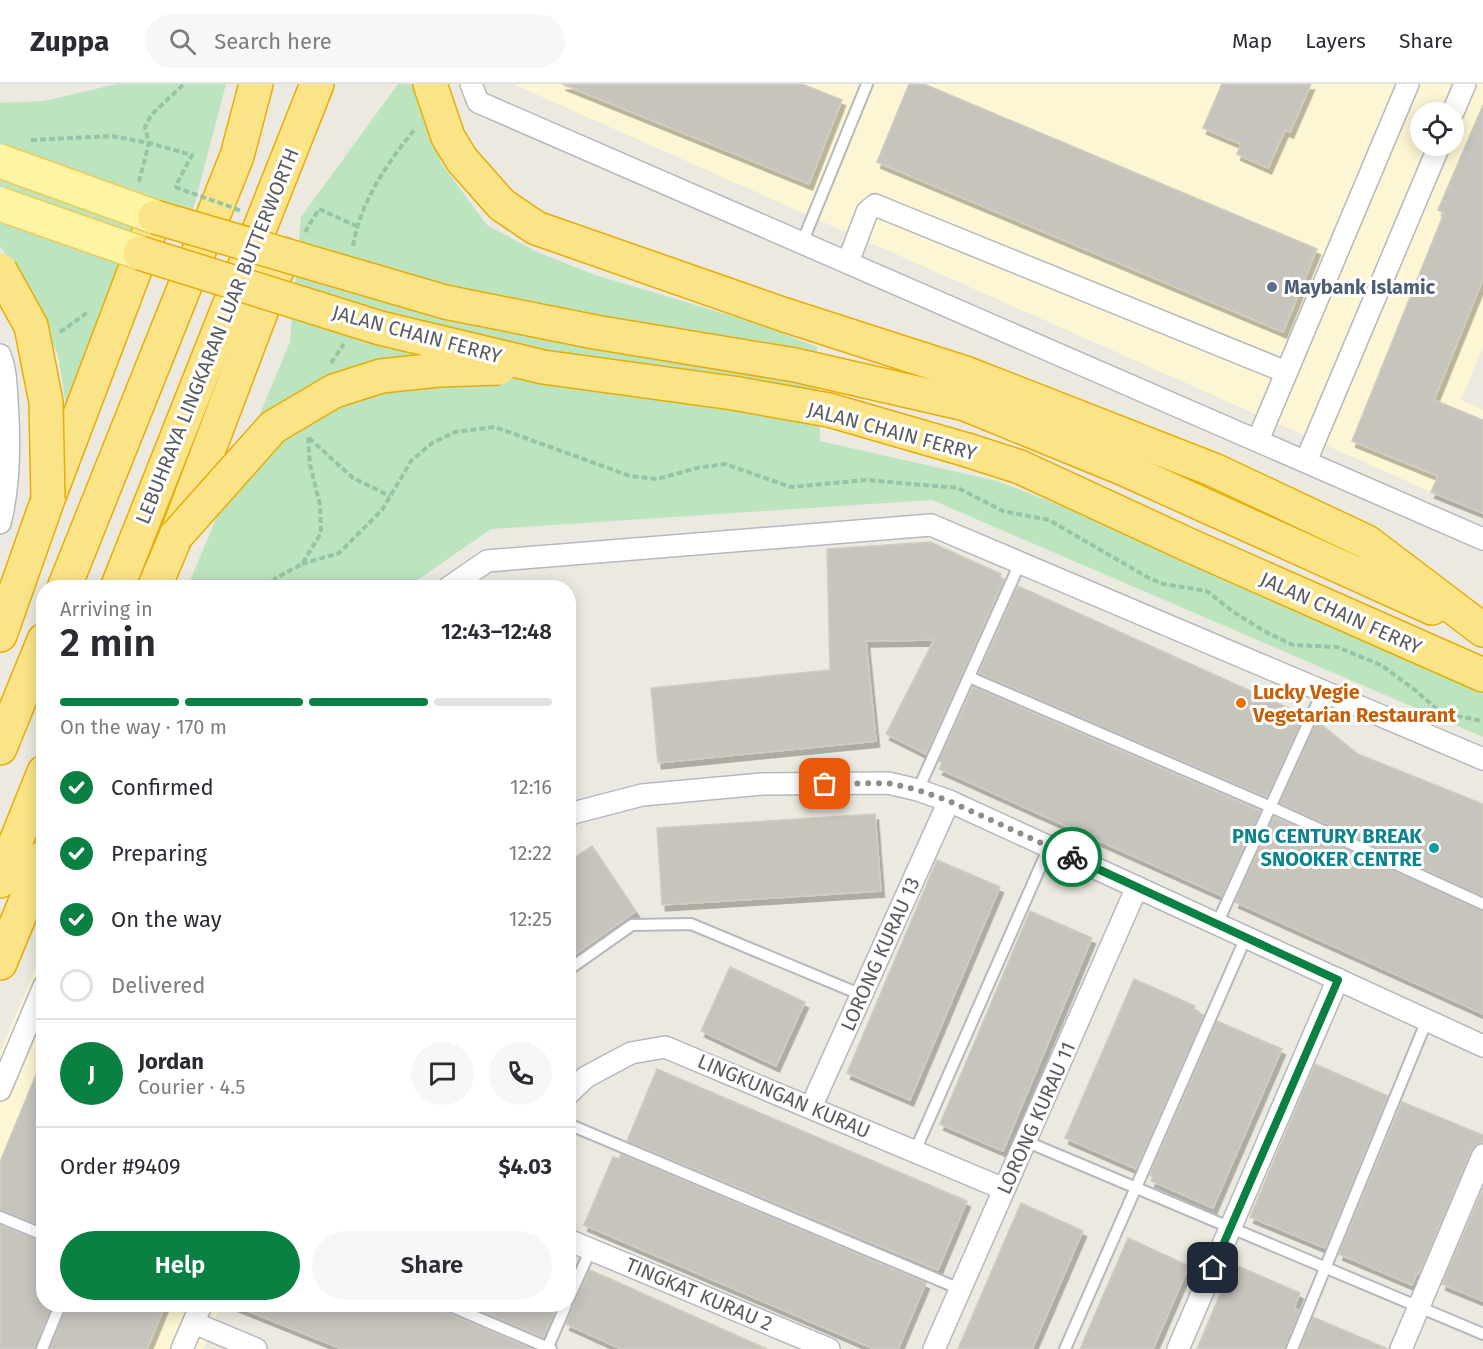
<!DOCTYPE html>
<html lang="en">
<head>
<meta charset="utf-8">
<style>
  :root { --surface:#fff; --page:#f7f7f7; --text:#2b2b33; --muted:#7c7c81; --line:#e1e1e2; --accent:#0b8043 }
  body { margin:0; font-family:"Fira Sans",sans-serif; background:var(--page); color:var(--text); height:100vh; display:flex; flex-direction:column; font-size:22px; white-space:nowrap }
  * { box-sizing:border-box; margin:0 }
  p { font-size:20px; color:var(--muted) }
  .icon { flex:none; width:33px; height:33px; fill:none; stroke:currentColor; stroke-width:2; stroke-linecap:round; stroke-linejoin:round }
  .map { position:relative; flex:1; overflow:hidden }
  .sheet { position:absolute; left:36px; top:496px; width:540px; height:732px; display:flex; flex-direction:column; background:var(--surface); border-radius:24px; box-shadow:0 3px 15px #0003 }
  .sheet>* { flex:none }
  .buttons { position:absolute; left:1410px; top:18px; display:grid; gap:12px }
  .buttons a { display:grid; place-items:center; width:54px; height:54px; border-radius:50%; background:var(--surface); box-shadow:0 3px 15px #0003; font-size:30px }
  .pin { position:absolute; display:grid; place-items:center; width:51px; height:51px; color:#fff; margin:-26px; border-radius:12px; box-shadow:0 3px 9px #0006 }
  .courier { position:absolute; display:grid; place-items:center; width:60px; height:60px; margin:-30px; border:4px solid #0b8043; border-radius:50%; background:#fff; color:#222; box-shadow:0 2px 8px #0007 }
  .headline em { font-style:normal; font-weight:600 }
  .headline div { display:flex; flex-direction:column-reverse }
  .headline { display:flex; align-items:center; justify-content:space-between; height:102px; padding:0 24px }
  h1 { font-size:39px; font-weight:600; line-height:45px }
  .bar { display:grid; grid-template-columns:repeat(4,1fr); gap:9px 6px; align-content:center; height:72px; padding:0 24px }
  .bar i { height:8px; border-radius:4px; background:var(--line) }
  .bar .current { background:var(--accent) }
  .bar p { grid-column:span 4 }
  .line { display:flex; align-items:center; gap:15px; padding:0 24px; border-top:2px solid var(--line) }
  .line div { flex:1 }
  .round { display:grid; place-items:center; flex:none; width:63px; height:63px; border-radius:32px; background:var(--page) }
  ol { padding:0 24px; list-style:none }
  li { display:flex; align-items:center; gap:18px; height:66px }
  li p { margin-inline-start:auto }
  li .icon { padding:6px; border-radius:50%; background:var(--accent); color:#fff; stroke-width:4 }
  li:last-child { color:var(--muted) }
  li i { width:33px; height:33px; border:3px solid var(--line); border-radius:50% }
  .button { display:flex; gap:12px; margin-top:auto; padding:12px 24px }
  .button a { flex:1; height:69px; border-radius:36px; background:var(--accent); color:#fff; font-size:24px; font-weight:600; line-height:69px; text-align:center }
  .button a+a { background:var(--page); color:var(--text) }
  header { display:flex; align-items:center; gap:36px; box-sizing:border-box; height:84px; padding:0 30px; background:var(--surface); border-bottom:2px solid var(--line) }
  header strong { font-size:28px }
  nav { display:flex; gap:33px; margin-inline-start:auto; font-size:21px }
  .search { width:420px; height:54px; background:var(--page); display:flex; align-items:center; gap:15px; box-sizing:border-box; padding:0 21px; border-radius:33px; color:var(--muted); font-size:22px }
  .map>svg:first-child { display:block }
  .commercial { fill:#fdf6d4; fill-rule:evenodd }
  .green { fill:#bce4bf }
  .building { fill:#c7c4be; stroke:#d0ccbf; stroke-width:1.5; filter:url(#shadow) }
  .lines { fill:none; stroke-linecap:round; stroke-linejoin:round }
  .lane-casing { stroke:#b6b8bd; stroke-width:14 }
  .street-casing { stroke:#b6b8bd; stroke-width:24 }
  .highway-casing { stroke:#e8ad04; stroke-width:36 }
  .path { stroke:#96c4a6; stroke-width:4; stroke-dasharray:6 3; stroke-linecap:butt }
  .lane { stroke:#fff; stroke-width:10 }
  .street { stroke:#fff; stroke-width:21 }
  .highway { stroke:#fbe488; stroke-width:33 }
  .primary-bridge-casing { stroke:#eecc57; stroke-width:36; stroke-linecap:butt }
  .highway-bridge-casing { stroke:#e8ad04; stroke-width:36; stroke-linecap:butt }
  .path-bridge { stroke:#96c4a6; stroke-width:4; stroke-dasharray:6 3; stroke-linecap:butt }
  .primary-bridge { stroke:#fdf4a4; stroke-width:33 }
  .highway-bridge { stroke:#fbe488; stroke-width:33 }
  .done { stroke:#8c8e8d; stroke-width:6; stroke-dasharray:0 10.8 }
  .route { stroke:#0b8043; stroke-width:8 }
  .service-dot { fill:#5c6f8a; stroke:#fff; stroke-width:2 }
  .food-dot { fill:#e8710a; stroke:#fff; stroke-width:2 }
  .culture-dot { fill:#0f9aa8; stroke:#fff; stroke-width:2 }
  .labels { text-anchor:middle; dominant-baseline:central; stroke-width:6; stroke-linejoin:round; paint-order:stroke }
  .service-label { font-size:20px; font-weight:bold; fill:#4e5e75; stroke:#fff; text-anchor:start }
  .street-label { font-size:20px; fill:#595c61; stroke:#fff }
  .food-label { font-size:20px; font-weight:bold; fill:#c56008; stroke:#fff; text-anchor:start }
  .culture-label { font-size:20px; font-weight:bold; fill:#0d838f; stroke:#fff; text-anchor:end }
</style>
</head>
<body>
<header>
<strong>Zuppa</strong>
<div class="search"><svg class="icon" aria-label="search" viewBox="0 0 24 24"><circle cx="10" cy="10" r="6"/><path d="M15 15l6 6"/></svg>Search here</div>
<nav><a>Map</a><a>Layers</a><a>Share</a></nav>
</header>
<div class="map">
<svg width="1483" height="1265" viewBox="0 0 1483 1265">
  <defs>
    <filter id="shadow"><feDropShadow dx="3.5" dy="6" stdDeviation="0" flood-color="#0004"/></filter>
  </defs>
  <rect width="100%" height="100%" fill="#eceae0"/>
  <g class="commercial">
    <path d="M513,0H1483V263L1461,316L1483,326V431ZM1420,28H1454V62H1420Z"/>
    <polygon points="43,866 44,1221 221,1221 203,1265 0,1265 0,968"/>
  </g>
  <g class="green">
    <polygon points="117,0 226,0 190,137 155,120 68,334 58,271 15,184 0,162 0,19 44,17"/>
    <polygon points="398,0 415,0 441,79 487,141 535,167 595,191 759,240 817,263 820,357 997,397 1070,425 1483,610 1483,653 932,416 491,445 406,504 187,504 290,258 301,133"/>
  </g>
  <g class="building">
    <polygon points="562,0 802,0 842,16 809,100"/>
    <polygon points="909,0 924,0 1317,165 1283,248 877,78"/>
    <polygon points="1222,0 1311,0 1290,48 1285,46 1268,84 1237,70 1241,60 1203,44"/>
    <polygon points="1483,21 1483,195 1434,316 1483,336 1483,429 1431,408 1438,392 1352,357 1444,129 1438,126"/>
    <polygon points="930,458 1001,490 1000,493 1004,495 926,670 886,650 934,556 866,557 876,657 658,679 651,604 830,586 827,465"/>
    <polygon points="1018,502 1304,631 1267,713 979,589"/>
    <polygon points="973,603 1260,727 1222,812 939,685 942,679 939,677"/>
    <polygon points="1317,637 1358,670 1483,720 1483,812 1280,719"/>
    <polygon points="875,730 881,807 662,821 657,744"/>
    <polygon points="1274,733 1483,827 1483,930 1235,818"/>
    <polygon points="592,762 636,827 568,875 568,778"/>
    <polygon points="937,776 1000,803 910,1016 847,989"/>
    <polygon points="1030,827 1092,854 1003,1067 940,1040"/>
    <polygon points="730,883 805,918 776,982 701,947"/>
    <polygon points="1134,895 1195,922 1193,927 1204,931 1136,1085 1065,1054"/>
    <polygon points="1217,937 1282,965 1213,1124 1151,1097 1153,1093 1150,1091"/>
    <polygon points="43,974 44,974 44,1143 0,1126 0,1078"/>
    <polygon points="1315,980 1388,1012 1325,1164 1250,1133"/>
    <polygon points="657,985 967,1117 938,1186 627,1057"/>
    <polygon points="1402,1018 1483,1051 1483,1058 1476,1061 1471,1066 1419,1190 1417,1189 1412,1201 1339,1170"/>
    <polygon points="621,1070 926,1199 898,1265 874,1265 584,1141 613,1073 619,1075"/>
    <polygon points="1483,1104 1483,1217 1442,1200"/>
    <polygon points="1021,1119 1083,1147 1032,1265 958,1265"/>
    <polygon points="0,1141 44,1158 44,1221 52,1221 35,1265 0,1265"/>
    <polygon points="1128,1154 1189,1182 1153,1265 1080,1265"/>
    <polygon points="1233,1180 1300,1209 1294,1224 1300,1227 1285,1265 1197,1265"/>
    <polygon points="590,1186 767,1265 621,1265 566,1240"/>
    <polygon points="67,1221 165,1221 147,1265 50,1265"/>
    <polygon points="233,1221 441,1221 445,1228 532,1265 342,1265"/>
    <polygon points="467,1221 558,1221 543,1253"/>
    <polygon points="1313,1233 1388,1265 1300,1265"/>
  </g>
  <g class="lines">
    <g class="lane-casing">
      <g id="lane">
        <polyline points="802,159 867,0"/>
        <polyline points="969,593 1271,723 1483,820"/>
        <polyline points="918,706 1020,479"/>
        <polyline points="1217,840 1323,607"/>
        <polyline points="568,886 632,841 691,840 862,911"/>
        <polyline points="568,1040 960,1205"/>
        <polyline points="1025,1057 1483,1250"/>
        <polyline points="915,1067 1049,763"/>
        <polyline points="0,1133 44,1151"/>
        <polyline points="568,1216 591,1165"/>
        <polyline points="448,1221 551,1265"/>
        <polyline points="42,1265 60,1221"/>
        <polyline points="547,1265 566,1221"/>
        <polyline points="1065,1265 1246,853"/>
        <polyline points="1292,1265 1427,936"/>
      </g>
    </g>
    <g class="street-casing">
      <g id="street">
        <polyline points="471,0 478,18 1483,455"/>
        <polyline points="1453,28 1465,0"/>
        <polyline points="848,178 867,128 875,121 1286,288"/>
        <path d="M0,271C6,286 6,301 7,317C10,358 10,400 0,439"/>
        <polyline points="1258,356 1408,0"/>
        <polyline points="1306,377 1439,62"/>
        <polyline points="448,504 487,477 931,441 1483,675"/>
        <polyline points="568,732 573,729 642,711 762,700 888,699 918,706 949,717 1483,962"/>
        <polyline points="0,1006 44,902"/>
        <polyline points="568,1010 586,993 631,969 665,963 1004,1105"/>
        <polyline points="811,1023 949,717"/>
        <polyline points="568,1156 829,1265"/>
        <polyline points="194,1239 256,1265"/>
        <polyline points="182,1265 201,1221"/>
        <polyline points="934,1265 1137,803"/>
        <polyline points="1178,1265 1338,895"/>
        <polyline points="1401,1265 1483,1071"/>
      </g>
    </g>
    <g class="highway-casing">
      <g id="highway">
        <polyline points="430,0 448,53 462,76 502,121 536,144 785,231 968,290 1214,386 1367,458 1483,546"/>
        <polyline points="595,248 795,281 965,320 1122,384 1432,524"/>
        <polyline points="967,366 1020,383 1193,463 1483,591"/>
        <polyline points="64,504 237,72 256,0"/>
        <polyline points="117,504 317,0"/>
        <polyline points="154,504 176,452 283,170"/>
        <polyline points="0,551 48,415 155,133"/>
        <polyline points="0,664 44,556"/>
        <polyline points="0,797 44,688"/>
        <polyline points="0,879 44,773"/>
      </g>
    </g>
    <g class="path">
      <polyline points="31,56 112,52 149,59 192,71 175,103"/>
      <polyline points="139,98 149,59 145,43 151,31 184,0"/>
      <polyline points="305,148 319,125 356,142"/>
      <path d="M353,162C360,118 388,78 415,45"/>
      <polyline points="60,248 88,228"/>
      <polyline points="331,279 344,260"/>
      <polyline points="309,354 353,394 390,412"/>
      <polyline points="302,480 339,469 382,426 411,377 432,359 455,348 495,343 630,392 657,395 697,384 725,380 791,403 866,396 958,404 1003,427 1049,436 1147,493 1163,500 1207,507 1232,527 1264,547 1293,561 1337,563 1381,581 1415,606 1441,629 1483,637"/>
      <polyline points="266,504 276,494 302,480 321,449 320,421 310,381 308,353"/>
    </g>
    <use href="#lane" class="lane"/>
    <use href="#street" class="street"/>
    <use href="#highway" class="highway"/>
    <g class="primary-bridge-casing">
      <g id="primary-bridge">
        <polyline points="0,77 155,133"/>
        <polyline points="0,120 140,169"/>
      </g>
    </g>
    <g class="highway-bridge-casing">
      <g id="highway-bridge">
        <polyline points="155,133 445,218 595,248"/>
        <polyline points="140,169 380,244 543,283 733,309 829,326 967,366"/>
        <polyline points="0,186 31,242 46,318 48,415"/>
        <polyline points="176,452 273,343 334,307 381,292 438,286 499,284"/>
      </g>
    </g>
    <polyline class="path-bridge" points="175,103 242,127"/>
    <use href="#primary-bridge" class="primary-bridge"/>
    <use href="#highway-bridge" class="highway-bridge"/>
  </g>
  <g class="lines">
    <polyline class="done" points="825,700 888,699 918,706 949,717 1072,773"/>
    <polyline class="route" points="1072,773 1338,896 1213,1184"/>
  </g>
  <circle class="service-dot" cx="1272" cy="203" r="6"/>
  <circle class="food-dot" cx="1241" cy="619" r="6"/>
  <circle class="culture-dot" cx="1434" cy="764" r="6"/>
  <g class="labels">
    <g class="service-label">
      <text x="1284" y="203">Maybank Islamic</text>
    </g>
    <g class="street-label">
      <text transform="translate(417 250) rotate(15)">JALAN CHAIN FERRY</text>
      <text transform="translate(217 252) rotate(-68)">LEBUHRAYA LINGKARAN LUAR BUTTERWORTH</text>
      <text transform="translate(892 347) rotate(15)">JALAN CHAIN FERRY</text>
      <text transform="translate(1341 529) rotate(24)">JALAN CHAIN FERRY</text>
      <text transform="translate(880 870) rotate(-66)">LORONG KURAU 13</text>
      <text transform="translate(784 1012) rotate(23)">LINGKUNGAN KURAU</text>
      <text transform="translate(1036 1034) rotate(-66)">LORONG KURAU 11</text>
      <text transform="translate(699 1210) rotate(23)">TINGKAT KURAU 2</text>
    </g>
    <g class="food-label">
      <text x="1253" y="608">Lucky Vegie<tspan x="1253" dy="23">Vegetarian Restaurant</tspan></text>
    </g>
    <g class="culture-label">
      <text x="1422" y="752">PNG CENTURY BREAK<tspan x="1422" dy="23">SNOOKER CENTRE</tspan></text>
    </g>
  </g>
</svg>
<div class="buttons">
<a><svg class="icon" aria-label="locate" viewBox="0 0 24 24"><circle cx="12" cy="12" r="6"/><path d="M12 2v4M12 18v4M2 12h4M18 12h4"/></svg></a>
</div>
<div class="pin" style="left:825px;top:700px;background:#ea580c"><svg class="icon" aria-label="bag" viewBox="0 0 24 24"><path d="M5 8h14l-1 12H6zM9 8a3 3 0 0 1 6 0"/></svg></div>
<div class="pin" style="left:1213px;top:1184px;background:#1f2937"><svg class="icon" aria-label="home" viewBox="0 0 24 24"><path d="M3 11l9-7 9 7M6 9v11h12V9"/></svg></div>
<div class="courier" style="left:1072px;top:773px"><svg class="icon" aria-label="bike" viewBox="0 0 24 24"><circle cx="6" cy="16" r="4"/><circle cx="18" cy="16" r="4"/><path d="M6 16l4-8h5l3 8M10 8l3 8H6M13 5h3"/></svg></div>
<section class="sheet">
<div class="headline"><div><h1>2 min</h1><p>Arriving in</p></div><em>12:43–12:48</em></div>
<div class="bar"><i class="current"></i><i class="current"></i><i class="current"></i><i></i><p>On the way · 170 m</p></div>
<ol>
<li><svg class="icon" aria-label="check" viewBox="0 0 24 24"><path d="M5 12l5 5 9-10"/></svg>Confirmed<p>12:16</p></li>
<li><svg class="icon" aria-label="check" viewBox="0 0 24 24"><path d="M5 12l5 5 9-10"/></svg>Preparing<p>12:22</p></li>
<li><svg class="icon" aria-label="check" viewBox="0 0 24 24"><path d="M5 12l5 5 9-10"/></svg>On the way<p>12:25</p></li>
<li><i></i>Delivered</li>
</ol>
<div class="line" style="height:108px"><b class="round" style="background:var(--accent);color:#fff">J</b><div><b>Jordan</b><p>Courier · 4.5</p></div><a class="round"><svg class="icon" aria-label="chat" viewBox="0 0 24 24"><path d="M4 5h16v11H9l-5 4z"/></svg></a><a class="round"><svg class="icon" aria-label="phone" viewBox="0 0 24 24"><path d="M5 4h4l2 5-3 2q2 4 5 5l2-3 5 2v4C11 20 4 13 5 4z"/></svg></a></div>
<div class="line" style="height:78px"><div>Order #9409</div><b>$4.03</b></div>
<div class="button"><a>Help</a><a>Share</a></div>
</section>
</div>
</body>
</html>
